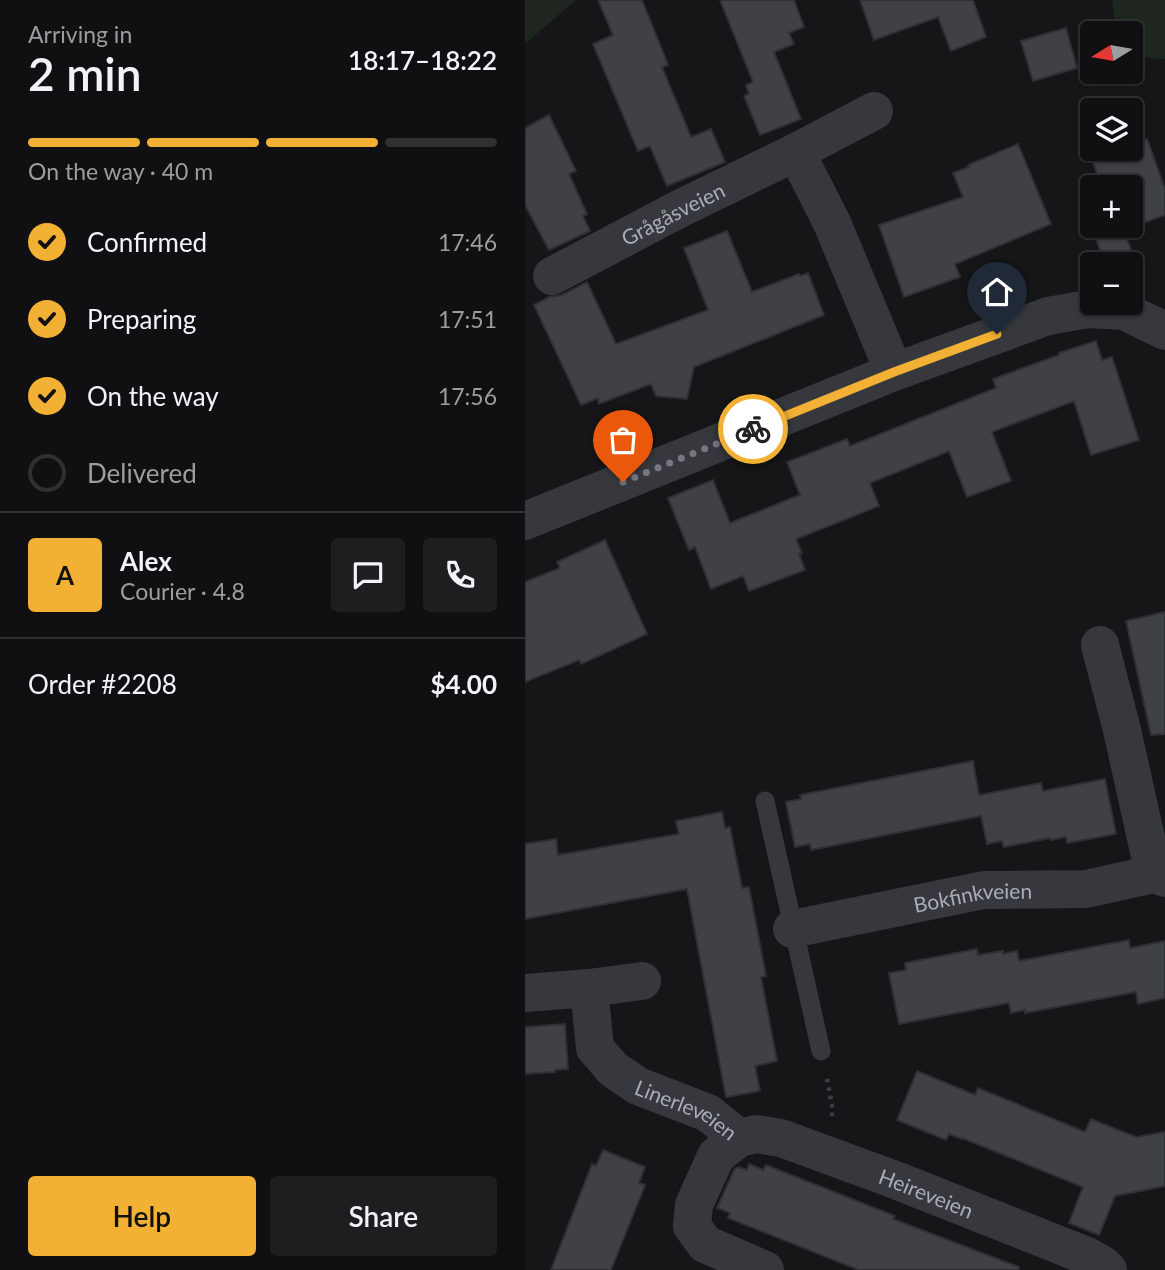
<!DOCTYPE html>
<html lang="en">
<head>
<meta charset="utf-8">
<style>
  :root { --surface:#101012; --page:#1e1e20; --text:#f1f3f6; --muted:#9c9d9f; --line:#303032; --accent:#f2b134 }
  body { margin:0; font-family:Lato,sans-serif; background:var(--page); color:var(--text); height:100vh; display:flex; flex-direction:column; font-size:26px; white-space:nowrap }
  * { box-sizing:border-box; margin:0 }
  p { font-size:23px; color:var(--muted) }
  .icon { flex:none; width:38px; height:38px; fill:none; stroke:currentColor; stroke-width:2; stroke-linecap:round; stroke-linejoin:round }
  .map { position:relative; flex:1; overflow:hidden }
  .side { display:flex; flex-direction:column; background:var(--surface); width:525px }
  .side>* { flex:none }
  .needle { width:46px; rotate:259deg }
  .fabs { position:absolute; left:555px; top:21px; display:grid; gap:14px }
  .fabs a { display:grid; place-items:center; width:63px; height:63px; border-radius:7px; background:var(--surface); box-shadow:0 2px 5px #0004,0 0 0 2px var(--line); font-size:35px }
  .pin { position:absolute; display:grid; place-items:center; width:60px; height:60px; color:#fff; margin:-72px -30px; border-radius:50% 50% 50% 0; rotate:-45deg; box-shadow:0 0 7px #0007 }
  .pin .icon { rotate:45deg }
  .courier { position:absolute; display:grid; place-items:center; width:70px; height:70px; margin:-35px; border:5px solid #f2b134; border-radius:50%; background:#fff; color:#222; box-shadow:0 2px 9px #0007 }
  .head em { font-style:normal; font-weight:600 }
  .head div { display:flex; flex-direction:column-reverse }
  .head { display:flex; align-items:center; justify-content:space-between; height:119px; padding:0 28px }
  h1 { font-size:46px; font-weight:600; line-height:52px }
  .bar { display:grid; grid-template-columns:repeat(4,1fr); gap:10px 7px; align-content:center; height:84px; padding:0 28px }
  .bar i { height:9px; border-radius:5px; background:var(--line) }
  .bar .on { background:var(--accent) }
  .bar p { grid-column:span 4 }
  .line { display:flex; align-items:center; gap:18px; padding:0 28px; border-top:2px solid var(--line) }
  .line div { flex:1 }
  .round { display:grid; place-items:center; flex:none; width:74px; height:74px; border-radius:7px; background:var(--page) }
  ol { padding:0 28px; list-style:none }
  li { display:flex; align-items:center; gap:21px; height:77px }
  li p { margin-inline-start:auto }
  li .icon { padding:7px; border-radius:50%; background:var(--accent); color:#111; stroke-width:4 }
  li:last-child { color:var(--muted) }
  li i { width:38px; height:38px; border:4px solid var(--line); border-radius:50% }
  .primary-button { display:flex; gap:14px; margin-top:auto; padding:14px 28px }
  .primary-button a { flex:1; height:80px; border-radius:7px; background:var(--accent); color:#111; font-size:28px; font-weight:600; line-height:80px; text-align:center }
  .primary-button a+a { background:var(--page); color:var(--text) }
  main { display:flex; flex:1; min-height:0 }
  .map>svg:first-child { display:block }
  .green { fill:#1e261f }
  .building { fill:#404145; stroke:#303034; stroke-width:2 }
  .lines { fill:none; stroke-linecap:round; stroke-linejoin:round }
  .path { stroke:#3d3f44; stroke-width:4.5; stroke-dasharray:3.5 5; stroke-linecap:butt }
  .service { stroke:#37383d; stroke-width:19 }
  .minor { stroke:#37383d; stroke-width:38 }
  .done { stroke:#757880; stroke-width:7; stroke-dasharray:0 12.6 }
  .route { stroke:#f2b134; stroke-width:9 }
  .labels { text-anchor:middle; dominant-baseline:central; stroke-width:5; stroke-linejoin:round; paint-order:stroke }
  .street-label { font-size:21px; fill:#a8adb8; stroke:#111113 }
</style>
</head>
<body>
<main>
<section class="side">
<div class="head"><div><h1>2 min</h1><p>Arriving in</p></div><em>18:17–18:22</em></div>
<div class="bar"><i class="on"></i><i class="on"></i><i class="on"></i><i></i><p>On the way · 40 m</p></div>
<ol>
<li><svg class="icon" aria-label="check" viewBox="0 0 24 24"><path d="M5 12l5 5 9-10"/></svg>Confirmed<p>17:46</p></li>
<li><svg class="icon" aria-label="check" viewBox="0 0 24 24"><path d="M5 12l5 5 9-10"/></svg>Preparing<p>17:51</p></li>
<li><svg class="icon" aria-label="check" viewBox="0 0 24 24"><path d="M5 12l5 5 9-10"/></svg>On the way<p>17:56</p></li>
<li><i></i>Delivered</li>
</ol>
<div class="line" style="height:126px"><b class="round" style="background:var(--accent);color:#111">A</b><div><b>Alex</b><p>Courier · 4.8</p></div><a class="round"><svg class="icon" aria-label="chat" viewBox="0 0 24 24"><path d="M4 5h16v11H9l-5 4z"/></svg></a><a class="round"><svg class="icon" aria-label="phone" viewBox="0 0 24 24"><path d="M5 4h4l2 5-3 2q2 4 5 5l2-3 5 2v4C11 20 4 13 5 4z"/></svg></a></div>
<div class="line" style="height:91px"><div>Order #2208</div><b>$4.00</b></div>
<div class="primary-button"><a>Help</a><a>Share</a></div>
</section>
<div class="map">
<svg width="640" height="1270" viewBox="0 0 640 1270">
  <rect width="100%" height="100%" fill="#161618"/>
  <g class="green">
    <polygon points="0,0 51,0 0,44"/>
    <polygon points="587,0 640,0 640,59 606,57 606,33 592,33"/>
  </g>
  <g class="building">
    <polygon points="73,0 117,0 143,65 137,67 166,137 186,129 200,162 142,186 125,146 113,151 68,44 88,35"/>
    <polygon points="195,0 269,0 279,27 264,33 269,44 249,52 276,119 235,135 219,96 224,94 221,85 228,82"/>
    <polygon points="335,0 448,0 461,37 426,51 413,17 349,40"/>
    <polygon points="541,28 552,68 508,81 496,41"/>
    <polygon points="24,115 51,171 44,174 62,214 58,216 65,231 24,250 0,205 0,128"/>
    <polygon points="622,139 640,189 640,215 599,230 608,255 580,264 565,222 567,221 567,226 606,226 606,187 577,187 567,159 594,149 606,149 606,145"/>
    <polygon points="493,144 526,224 430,264 435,277 379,297 354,225 438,197 428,173 444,167 443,165"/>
    <polygon points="202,231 227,292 274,274 275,276 283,273 299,315 169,367 162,399 131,396 126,384 74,404 73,398 56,405 9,305 24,297 37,295 62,282 91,344 183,310 159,248"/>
    <polygon points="571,341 577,360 587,357 614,440 566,455 549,401 467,432 486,481 442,497 424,451 345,483 354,506 271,539 277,553 274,554 280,570 224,591 218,576 186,589 170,547 164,550 143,498 188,480 205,523 275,495 262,462 322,439 325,446 471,388 468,379 534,355 534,353"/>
    <polygon points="80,540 122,634 56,664 54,660 0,682 0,582 35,568 32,562"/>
    <polygon points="640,612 640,734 626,735 601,621"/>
    <polygon points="448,761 454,795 516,783 518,791 580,779 591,834 542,843 541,837 526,840 525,838 479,847 477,841 462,844 456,816 286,850 285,844 270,847 261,802 276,799 275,795"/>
    <polygon points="197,812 200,828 205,827 217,888 224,887 241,976 236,977 252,1061 230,1066 235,1091 201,1097 162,889 0,919 0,844 31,839 33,855 154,834 151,821"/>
    <polygon points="604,940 605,948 640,941 640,998 613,1004 611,992 500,1013 500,1010 486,1013 484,1003 374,1024 364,973 381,970 380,963 452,949 453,955 478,951 478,954 492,951 494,961"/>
    <polygon points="40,1024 43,1069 30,1070 30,1072 0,1074 0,1027"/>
    <polygon points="392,1071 450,1095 453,1088 560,1132 566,1119 611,1137 640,1132 640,1186 590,1196 574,1235 544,1223 558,1187 437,1138 437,1139 424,1134 421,1140 372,1120"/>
    <polygon points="78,1150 120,1167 114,1183 120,1185 86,1270 26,1270 67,1164 71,1166"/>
    <polygon points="224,1164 238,1170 241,1165 370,1216 368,1219 494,1267 493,1270 334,1270 203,1218 205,1213 192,1208 209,1170 213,1167 222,1170"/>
  </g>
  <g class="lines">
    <polyline class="path" points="302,1079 307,1105 307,1116"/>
    <polyline class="service" points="240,801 296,1051"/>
    <g class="minor">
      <polyline points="349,111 271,152 307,223 369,372"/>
      <path id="s1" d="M27,276L154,209L271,152"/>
      <polyline points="0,521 369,372 523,316 563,309 599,311 640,331"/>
      <polyline points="575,645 597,730 629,874"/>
      <path id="s2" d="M267,929L459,890L561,889L629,874L640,878"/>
      <path id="s3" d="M64,988L70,1048L88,1069L113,1086L183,1113L214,1138L191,1156L169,1205L167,1226L180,1244L240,1270"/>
      <polyline points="0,993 64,988 117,981"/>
      <path id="s4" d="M214,1138L231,1134L256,1138L373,1181L562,1256L578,1265L583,1270"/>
    </g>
  </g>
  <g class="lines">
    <polyline class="done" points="98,482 228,429"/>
    <polyline class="route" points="228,429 369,372 472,334"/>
  </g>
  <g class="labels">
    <g class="street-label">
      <text stroke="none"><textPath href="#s1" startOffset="136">Grågåsveien</textPath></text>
      <text stroke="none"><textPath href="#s2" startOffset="184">Bokfinkveien</textPath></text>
      <text stroke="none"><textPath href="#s3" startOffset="172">Linerleveien</textPath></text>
      <text stroke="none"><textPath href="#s4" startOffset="198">Heireveien</textPath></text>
    </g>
  </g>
</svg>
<div class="fabs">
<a><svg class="needle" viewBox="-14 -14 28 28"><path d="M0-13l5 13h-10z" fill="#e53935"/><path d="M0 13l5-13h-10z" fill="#9c9d9f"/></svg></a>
<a><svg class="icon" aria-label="layers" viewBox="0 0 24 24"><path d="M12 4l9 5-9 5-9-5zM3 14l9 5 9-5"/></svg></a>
<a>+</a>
<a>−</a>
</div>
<div class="pin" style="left:98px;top:482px;background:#ea580c"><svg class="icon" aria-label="bag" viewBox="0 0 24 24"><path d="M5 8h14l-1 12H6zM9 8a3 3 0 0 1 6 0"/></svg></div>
<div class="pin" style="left:472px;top:334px;background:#1f2937"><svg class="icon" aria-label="home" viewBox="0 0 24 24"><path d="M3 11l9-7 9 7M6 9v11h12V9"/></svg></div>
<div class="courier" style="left:228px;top:429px"><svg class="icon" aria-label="bike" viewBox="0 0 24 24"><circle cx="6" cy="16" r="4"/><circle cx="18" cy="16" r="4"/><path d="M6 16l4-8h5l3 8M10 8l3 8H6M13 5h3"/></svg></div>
</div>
</main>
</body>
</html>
